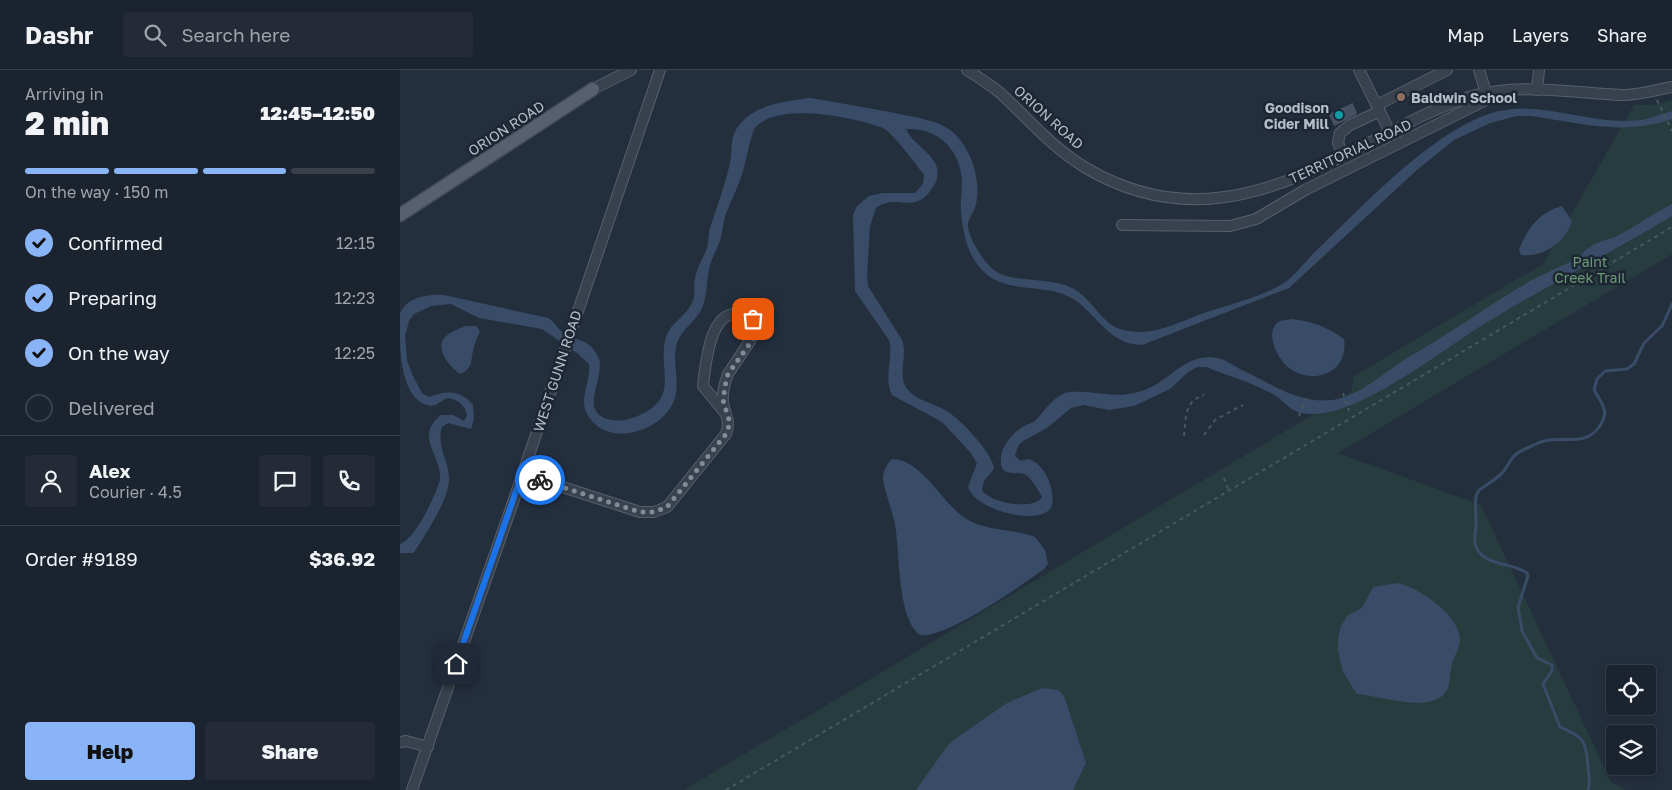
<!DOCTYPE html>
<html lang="en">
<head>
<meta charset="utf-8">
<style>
  :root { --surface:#1b232e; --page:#242b36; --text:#f1f3f6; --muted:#a0a4aa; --line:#39404a; --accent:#8ab4f8 }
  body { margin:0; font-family:"Golos Text",sans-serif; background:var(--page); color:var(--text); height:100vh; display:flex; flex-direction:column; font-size:19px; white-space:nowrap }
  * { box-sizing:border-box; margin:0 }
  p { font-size:16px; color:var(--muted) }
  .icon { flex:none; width:28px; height:28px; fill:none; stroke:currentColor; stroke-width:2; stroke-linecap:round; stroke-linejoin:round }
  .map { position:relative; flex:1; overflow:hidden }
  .panel { display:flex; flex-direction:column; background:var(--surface); width:400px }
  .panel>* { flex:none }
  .buttons { position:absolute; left:1206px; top:595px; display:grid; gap:10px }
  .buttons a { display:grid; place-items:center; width:50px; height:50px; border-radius:5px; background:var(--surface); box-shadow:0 2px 8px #0003,0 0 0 1px var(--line); font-size:25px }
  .pin { position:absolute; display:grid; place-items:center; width:42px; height:42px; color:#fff; margin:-21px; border-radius:10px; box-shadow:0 2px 8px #0006 }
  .courier { position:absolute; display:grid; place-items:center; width:50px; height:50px; margin:-25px; border:4px solid #1a73e8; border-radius:50%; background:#fff; color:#222; box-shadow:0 1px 6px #0007 }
  .headline em { font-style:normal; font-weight:800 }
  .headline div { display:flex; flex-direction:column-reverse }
  .headline { display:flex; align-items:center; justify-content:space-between; height:85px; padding:0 25px }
  h1 { font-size:32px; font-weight:800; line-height:38px }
  .bar { display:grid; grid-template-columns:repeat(4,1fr); gap:8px 5px; align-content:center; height:60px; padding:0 25px }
  .bar i { height:6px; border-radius:4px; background:var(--line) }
  .bar .selected { background:var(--accent) }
  .bar p { grid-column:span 4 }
  .line { display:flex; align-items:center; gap:12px; padding:0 25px; border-top:1px solid var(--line) }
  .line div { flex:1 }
  .round { display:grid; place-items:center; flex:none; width:52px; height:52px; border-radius:5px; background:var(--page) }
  ol { padding:0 25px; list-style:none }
  li { display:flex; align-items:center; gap:15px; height:55px }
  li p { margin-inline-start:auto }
  li .icon { padding:5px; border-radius:50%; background:var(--accent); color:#111; stroke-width:4 }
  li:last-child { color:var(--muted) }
  li i { width:28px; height:28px; border:2px solid var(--line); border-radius:50% }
  .primary-button { display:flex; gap:10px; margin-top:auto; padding:10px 25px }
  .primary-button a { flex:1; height:58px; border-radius:5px; background:var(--accent); color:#111; font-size:20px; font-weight:800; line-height:58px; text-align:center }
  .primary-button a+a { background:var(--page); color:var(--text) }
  header { display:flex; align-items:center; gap:30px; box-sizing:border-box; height:70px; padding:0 25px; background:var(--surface); border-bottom:1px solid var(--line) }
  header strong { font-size:24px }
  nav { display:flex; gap:28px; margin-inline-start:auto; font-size:18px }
  .search { width:350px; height:45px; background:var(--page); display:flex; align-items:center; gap:12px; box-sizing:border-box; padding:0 18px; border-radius:5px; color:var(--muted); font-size:19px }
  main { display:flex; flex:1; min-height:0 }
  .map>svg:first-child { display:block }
  .green { fill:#263c3f }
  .water { fill:#394c67 }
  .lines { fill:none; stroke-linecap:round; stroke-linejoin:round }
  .stream { stroke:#394c67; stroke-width:3 }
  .building { fill:#455162; stroke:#1f2835 }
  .minor-casing { stroke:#565f6c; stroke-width:12 }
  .major-casing { stroke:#414a57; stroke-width:15 }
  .path { stroke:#44595c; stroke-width:2; stroke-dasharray:4 4; stroke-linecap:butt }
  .minor { stroke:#38414e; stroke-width:10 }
  .major { stroke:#56606e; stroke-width:12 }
  .done { stroke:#828b98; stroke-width:5; stroke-dasharray:0 9 }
  .route { stroke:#1a73e8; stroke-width:6 }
  .education-dot { fill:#8d6e63; stroke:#1d2633; stroke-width:2 }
  .culture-dot { fill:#0f9aa8; stroke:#1d2633; stroke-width:2 }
  .labels { text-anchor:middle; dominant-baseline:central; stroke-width:5; stroke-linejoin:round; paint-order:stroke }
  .poi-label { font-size:14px; font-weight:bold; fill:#b4bcc9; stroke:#1d2633; text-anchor:start }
  .street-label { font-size:14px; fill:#b4bcc9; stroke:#1d2633 }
  .park-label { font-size:14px; fill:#6b9a76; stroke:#1d2633 }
</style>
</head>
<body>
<header>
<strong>Dashr</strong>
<div class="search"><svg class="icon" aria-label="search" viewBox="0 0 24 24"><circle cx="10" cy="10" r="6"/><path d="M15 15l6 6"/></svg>Search here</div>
<nav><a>Map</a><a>Layers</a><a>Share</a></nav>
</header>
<main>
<section class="panel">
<div class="headline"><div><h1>2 min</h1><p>Arriving in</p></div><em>12:45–12:50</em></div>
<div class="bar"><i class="selected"></i><i class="selected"></i><i class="selected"></i><i></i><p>On the way · 150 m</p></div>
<ol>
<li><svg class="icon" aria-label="check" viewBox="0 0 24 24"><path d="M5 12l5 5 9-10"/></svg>Confirmed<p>12:15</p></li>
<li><svg class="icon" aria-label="check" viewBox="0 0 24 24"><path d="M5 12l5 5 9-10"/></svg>Preparing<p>12:23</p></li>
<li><svg class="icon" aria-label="check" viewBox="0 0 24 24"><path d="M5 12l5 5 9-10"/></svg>On the way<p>12:25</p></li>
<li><i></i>Delivered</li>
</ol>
<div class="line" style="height:90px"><a class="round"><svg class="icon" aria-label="person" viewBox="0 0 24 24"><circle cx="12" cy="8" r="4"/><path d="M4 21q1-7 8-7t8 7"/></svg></a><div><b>Alex</b><p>Courier · 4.5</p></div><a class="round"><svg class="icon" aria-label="chat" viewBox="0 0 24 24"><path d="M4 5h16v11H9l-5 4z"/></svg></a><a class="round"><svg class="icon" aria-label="phone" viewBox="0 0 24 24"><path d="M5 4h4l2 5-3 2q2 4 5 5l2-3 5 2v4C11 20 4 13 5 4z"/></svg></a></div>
<div class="line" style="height:65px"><div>Order #9189</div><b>$36.92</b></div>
<div class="primary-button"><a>Help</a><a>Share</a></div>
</section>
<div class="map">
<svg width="1272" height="720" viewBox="0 0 1272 720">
  <rect width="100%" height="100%" fill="#242f3e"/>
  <polygon class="green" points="1272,30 1272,184 938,383 1081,435 1211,712 1226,720 284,720 951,322 954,306 1143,194 1234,35 1253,35"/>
  <g class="water">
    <path d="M410,28C440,33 470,38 500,44C516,48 532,49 547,58C569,71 582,109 576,134C575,141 569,147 568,154C567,166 584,193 594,200C612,214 647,206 672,218C691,227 702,254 720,259C747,268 773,255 798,245C826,235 858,229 884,213C897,204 907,189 918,179C963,136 1028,66 1086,45C1131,28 1179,51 1225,51C1241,52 1257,46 1272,41V49C1222,66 1181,53 1131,46H1117L1090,53L1054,70L1018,99L889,218L742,275C709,274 699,247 675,230C646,211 608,226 583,201C567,185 563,163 561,142C560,132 562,122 562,112C561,80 538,57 506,59C512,73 529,80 536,95C539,102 538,110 533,117C514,147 498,122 476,138L470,156L467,205L468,216L502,270C508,285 497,307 507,319C517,331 534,333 547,341C561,350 593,383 594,399L584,411L582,420C589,433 634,441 642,427C639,421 631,407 624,404C615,401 599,408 601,388C602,376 611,365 621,358C626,354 631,354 636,350C646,340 655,323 671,322C699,320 712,330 742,321C770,312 785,282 817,288C827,290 835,297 844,301C876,316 905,338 942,328C968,320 990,297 1014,284C1054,261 1092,233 1132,210C1146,203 1160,197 1174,190C1181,187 1184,180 1190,177C1198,171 1208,170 1217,166C1236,156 1253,144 1272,134V146C1213,181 1153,213 1094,248C1049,274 962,346 911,344C886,343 889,332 869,322C850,312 826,305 806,297H797L787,303L770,319L734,336L709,340L684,335L671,338L647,358L623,371L618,376L615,386L621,391L628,389C645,393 657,422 651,438C637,457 574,439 568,417L577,393L570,382L542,352L492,325C483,308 494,287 489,270L455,221L453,145L457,136L469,126L483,123H515L523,114L524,105L522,102C514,92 492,62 483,58C453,47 376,31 354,59C348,75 346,94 340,110C336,121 331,131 327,141C323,150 323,159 321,167C319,176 314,183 311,192C306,206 308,222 303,236C297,251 282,258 277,273C271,293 282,314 273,333C258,365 200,379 185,339C181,326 191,308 189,294L177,283L142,259L79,248L51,234L31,236L14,244L9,251L5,266L7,290L12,304L22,323L29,327C46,321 59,319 73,335L74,349L71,359L48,353L42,357C36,374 48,390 49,406C51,427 26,463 15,481L13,483H0V474C17,467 34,428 40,410C43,386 13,367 41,345H53L64,351L67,346C66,336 58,329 48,328C40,330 37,338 27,335C2,328 0,284 0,263C0,257 0,249 0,244C6,227 29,224 44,225L148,248C155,252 156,257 161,261C175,273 190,266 199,289C205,309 176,345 213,350C223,352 234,348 242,344C280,326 257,297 266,267C271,251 290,245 294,227C295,221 293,215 295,209C297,198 302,190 306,181C309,174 308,166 310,158C317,137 325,115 330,93C333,78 329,67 340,54C356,34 387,31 410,28Z"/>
    <path d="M1162,136L1172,151C1166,172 1143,188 1121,185L1119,180C1127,159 1139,142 1162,136Z"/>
    <path d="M891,249C911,251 928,257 944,269C949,301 917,315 892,300C879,293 862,261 880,251C883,250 888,250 891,249Z"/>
    <path d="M66,256H76L80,261C78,267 74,274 73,281C70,293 74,296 61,304C51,299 34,279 45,267C50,262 60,258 66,256Z"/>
    <path d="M492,389C519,388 542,431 562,446C583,462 612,458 635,467L645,480L648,494L644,499C622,515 546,569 520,565C497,548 500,481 495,454C493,444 482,413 483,406C484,399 488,393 492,389Z"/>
    <path d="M998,513C1019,518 1059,545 1060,569C1060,579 1052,589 1051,598C1049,614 1050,626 1032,631C1013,637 978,626 957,624L943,602L938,581V570L940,558L947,546L962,538L973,517Z"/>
    <polygon points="642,618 658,620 664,626 686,693 673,720 516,720 548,675 555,669 607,633"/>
  </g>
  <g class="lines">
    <path class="stream" d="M1188,720C1191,712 1188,704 1188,696C1186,671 1184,667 1160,657L1143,614L1152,601V595L1137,588L1122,561L1118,537L1128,506L1127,503C1113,493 1090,496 1079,482C1071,472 1077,460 1076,449C1074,414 1076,425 1100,405C1107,399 1108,393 1114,386C1118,381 1130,377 1136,374C1158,362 1183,380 1199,357C1210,342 1203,335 1194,320L1197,309L1205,301L1227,299L1234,294L1244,273L1262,256L1272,234"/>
  </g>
  <polygon class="building" points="953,32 958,44 934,57 928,44"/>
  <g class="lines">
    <g class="minor-casing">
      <g id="minor">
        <path d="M567,0C578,7 589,14 599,22C628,48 652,78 686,98C786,157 873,123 967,74C1000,57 1034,38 1069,27C1119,12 1171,23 1222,25C1239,25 1256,20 1272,17"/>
        <polyline points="959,0 990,62"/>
        <polyline points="1079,0 1086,23"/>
        <polyline points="193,19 231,0"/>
        <polyline points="1137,20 1139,0"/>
        <polyline points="977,35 1047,0"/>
        <polyline points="943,85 938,73 940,63 950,55 980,41"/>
        <polyline points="722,155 830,156 856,149 905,120 1094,26"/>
        <path d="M122,404L240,442H254L267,437L326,364C331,350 325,346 323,332C322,323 325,312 328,304L356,262L353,249C311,225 306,289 303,316L326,344"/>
        <polyline points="0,672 6,671 28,677"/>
        <polyline points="12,720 110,441 260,0"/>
      </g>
    </g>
    <g class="major-casing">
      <polyline id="major" points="0,145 193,19"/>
    </g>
    <g class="path">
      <polyline points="1257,30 1272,61"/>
      <polyline points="943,323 949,341"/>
      <polyline points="899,346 906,328"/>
      <polyline points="804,365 815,350 843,335"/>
      <path d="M784,366C786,348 784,331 804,325"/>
      <polyline points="824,408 829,421"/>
      <polyline points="326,720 1272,157"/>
    </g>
    <use href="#minor" class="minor"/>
    <use href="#major" class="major"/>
  </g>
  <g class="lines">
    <polyline class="done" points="140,410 240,442 254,442 267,437 326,364 330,353 323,330 326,311 328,304 353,269 356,262 353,249"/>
    <polyline class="route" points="56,594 122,404 140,410"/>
  </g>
  <circle class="education-dot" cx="1001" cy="27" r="5"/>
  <circle class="culture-dot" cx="939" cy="45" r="5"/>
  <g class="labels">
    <g class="poi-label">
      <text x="1011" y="27">Baldwin School</text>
      <text x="929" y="37" text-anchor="end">Goodison<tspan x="929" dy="16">Cider Mill</tspan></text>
    </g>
    <g class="street-label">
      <text transform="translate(649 47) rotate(42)">ORION ROAD</text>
      <text transform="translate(106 58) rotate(-33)">ORION ROAD</text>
      <text transform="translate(950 81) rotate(-25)">TERRITORIAL ROAD</text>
      <text transform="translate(157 301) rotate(-72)">WEST GUNN ROAD</text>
    </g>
    <g class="park-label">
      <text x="1190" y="191">Paint<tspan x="1190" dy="16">Creek Trail</tspan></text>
    </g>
  </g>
</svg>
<div class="buttons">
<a><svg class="icon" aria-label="locate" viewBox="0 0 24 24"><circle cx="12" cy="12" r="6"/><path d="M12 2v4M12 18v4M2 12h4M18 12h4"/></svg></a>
<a><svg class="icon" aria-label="layers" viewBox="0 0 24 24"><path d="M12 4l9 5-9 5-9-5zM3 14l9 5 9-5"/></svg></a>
</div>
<div class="pin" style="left:353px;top:249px;background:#ea580c"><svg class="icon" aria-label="bag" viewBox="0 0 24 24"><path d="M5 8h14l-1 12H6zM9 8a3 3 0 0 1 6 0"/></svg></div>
<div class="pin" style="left:56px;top:594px;background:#1f2937"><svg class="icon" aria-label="home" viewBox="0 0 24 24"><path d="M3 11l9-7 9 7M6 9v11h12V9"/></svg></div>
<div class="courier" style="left:140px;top:410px"><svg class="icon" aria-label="bike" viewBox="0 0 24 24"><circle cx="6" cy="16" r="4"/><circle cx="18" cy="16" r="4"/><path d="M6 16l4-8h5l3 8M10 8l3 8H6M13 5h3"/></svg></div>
</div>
</main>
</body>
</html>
